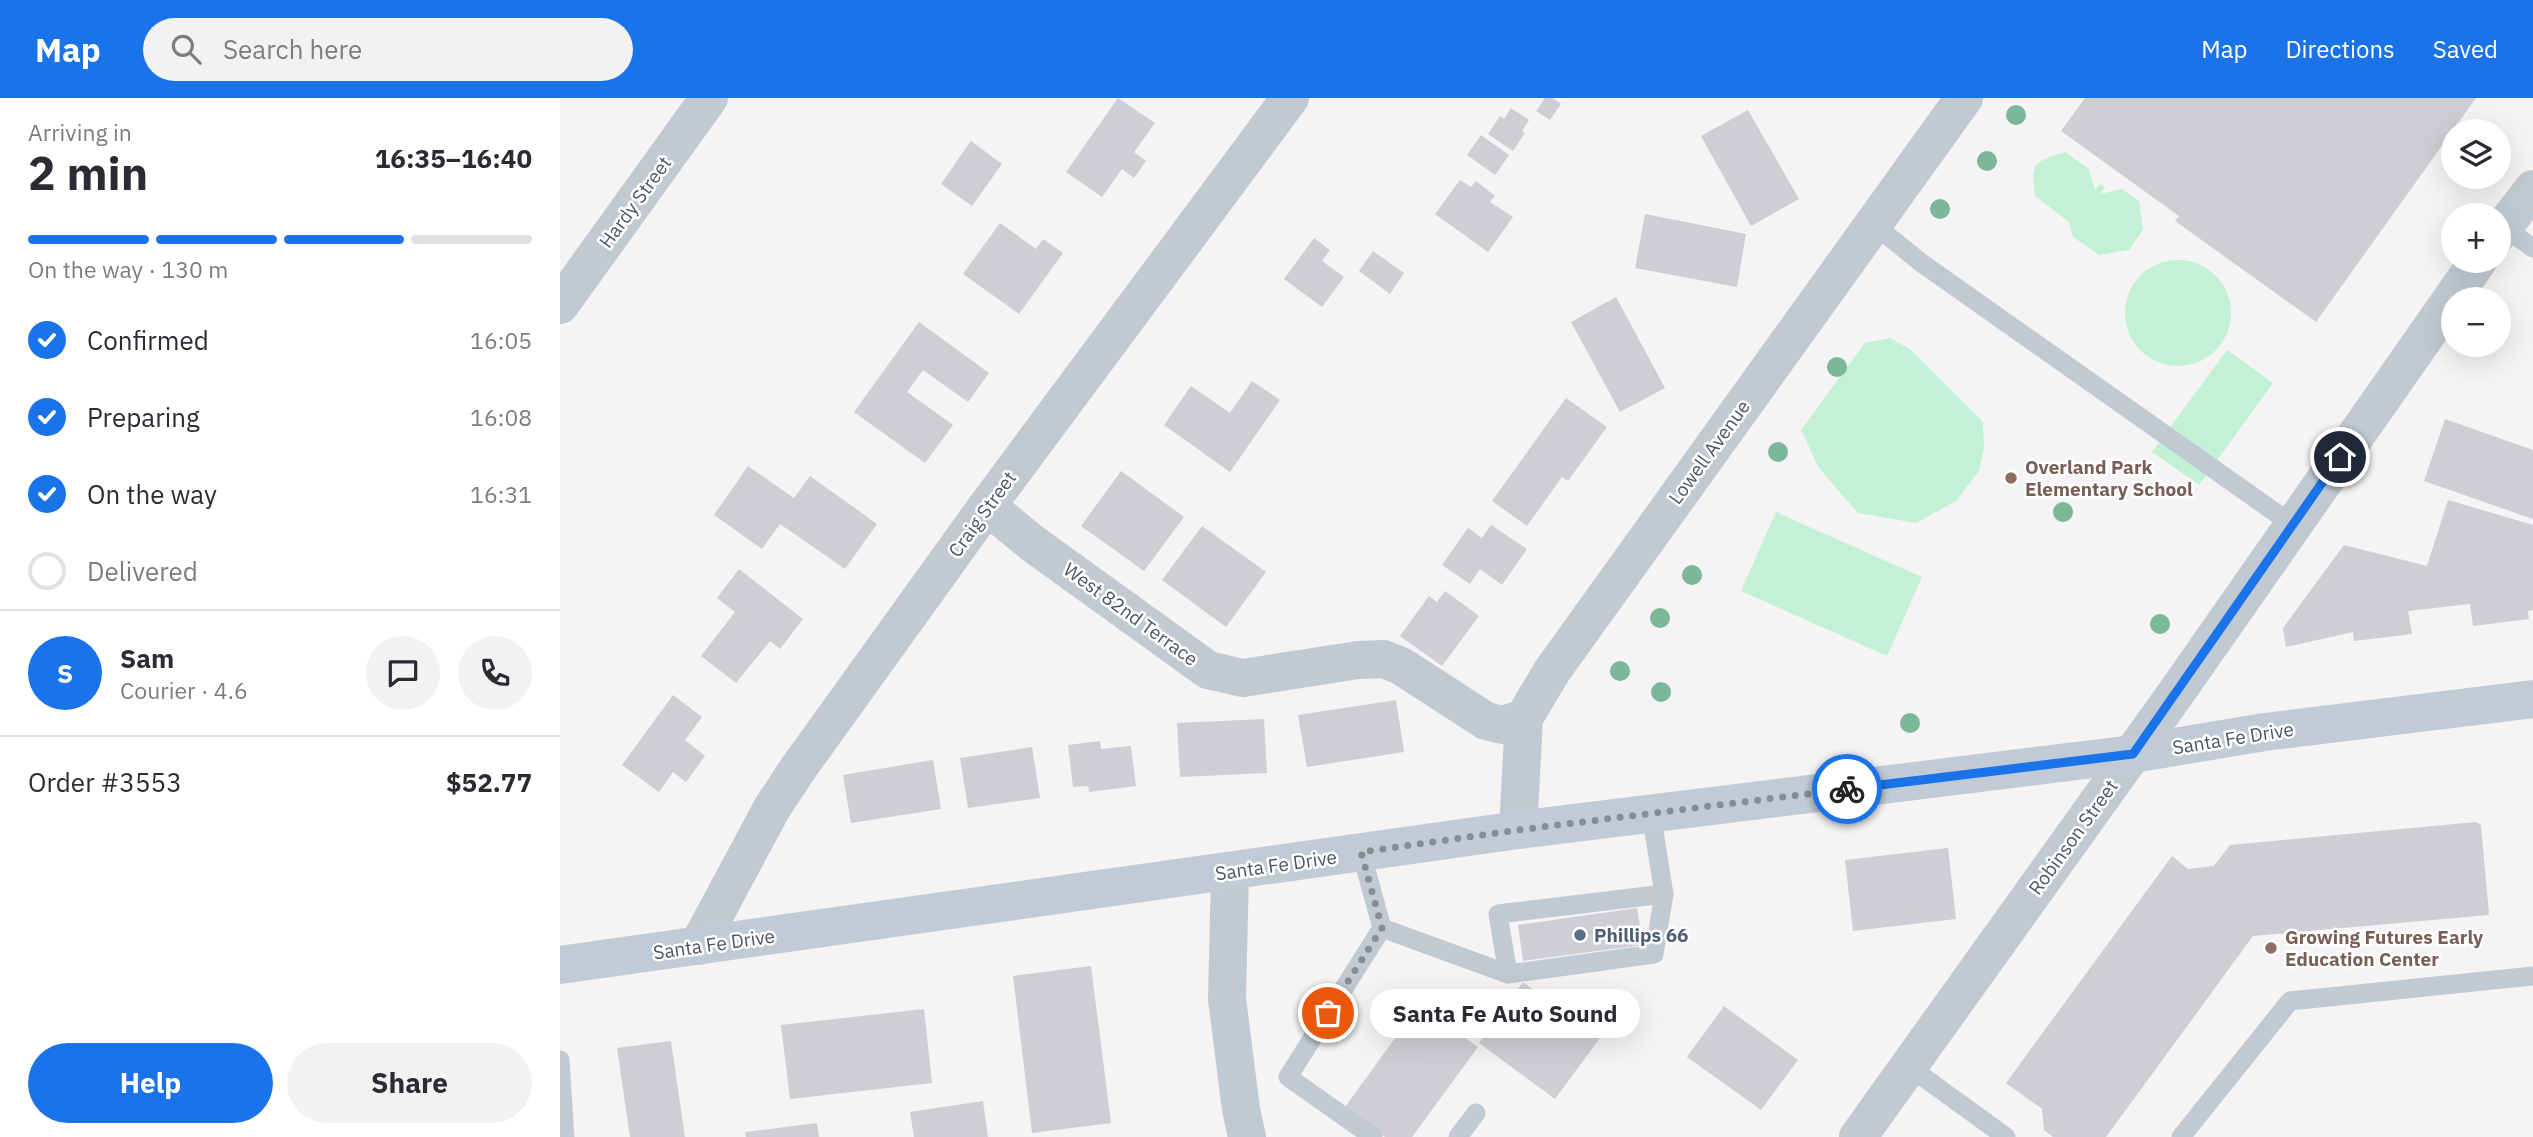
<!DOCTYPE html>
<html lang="en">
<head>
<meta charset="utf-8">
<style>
  :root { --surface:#fff; --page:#f2f2f3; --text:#2b2b33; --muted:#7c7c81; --line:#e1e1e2; --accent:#1a73e8 }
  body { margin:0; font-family:"IBM Plex Sans",sans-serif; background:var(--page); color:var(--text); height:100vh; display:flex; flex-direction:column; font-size:26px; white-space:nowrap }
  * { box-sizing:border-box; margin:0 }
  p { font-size:23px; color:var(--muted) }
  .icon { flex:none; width:38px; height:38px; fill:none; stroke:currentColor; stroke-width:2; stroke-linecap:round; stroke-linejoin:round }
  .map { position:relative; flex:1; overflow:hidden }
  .drawer { display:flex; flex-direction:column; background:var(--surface); width:560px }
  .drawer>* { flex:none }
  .controls { position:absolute; left:1881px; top:21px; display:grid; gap:14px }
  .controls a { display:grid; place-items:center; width:70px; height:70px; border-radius:50%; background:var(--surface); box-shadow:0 7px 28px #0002; font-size:35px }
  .pin { position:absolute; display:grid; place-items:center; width:60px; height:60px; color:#fff; margin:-30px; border:4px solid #fff; border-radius:50%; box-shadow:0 2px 7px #0007 }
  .courier { position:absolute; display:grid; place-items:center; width:70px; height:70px; margin:-35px; border:5px solid #1a73e8; border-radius:50%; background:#fff; color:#222; box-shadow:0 2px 9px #0007 }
  .bubble { position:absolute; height:49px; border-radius:24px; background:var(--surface); box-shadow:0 7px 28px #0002; font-size:23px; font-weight:700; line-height:49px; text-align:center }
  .overview em { font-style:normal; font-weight:700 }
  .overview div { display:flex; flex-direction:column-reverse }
  .overview { display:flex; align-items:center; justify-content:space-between; height:119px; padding:0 28px }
  h1 { font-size:46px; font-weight:700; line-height:52px }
  .bar { display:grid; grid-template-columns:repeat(4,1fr); gap:10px 7px; align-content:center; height:84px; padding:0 28px }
  .bar i { height:9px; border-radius:5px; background:var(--line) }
  .bar .active { background:var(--accent) }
  .bar p { grid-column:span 4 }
  .line { display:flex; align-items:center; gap:18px; padding:0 28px; border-top:2px solid var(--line) }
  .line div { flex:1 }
  .round { display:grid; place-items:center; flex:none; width:74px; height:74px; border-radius:37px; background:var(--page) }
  ol { padding:0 28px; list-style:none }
  li { display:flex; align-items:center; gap:21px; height:77px }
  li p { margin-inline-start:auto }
  li .icon { padding:7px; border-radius:50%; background:var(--accent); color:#fff; stroke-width:4 }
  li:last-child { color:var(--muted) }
  li i { width:38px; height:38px; border:4px solid var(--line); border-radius:50% }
  .cta { display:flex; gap:14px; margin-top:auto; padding:14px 28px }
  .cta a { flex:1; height:80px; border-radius:42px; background:var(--accent); color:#fff; font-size:28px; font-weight:700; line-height:80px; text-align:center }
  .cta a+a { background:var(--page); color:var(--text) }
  header { display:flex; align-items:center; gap:42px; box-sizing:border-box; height:98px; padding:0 35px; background:var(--accent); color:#fff }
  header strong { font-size:33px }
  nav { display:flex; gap:38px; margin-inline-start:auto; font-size:24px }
  .search { width:490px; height:63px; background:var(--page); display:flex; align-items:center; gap:18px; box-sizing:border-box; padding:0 24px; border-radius:38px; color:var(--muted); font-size:26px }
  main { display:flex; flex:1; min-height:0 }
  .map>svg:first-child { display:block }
  .green { fill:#c3f1d5 }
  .building { fill:#cdcfd5 }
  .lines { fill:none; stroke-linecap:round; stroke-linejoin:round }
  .service { stroke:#c1cad2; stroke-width:19 }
  .minor { stroke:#c1cad2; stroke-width:38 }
  .tertiary { stroke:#c1cad2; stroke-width:38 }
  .secondary { stroke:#c1cbd6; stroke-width:38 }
  .tree { fill:#7bb799 }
  .done { stroke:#868d94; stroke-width:7; stroke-dasharray:0 12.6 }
  .route { stroke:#1a73e8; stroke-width:9 }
  .education-dot { fill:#8d6e63; stroke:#fff; stroke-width:2.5 }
  .service-dot { fill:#5c6f8a; stroke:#fff; stroke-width:2.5 }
  .labels { text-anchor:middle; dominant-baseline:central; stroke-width:5; stroke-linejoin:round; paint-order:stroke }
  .street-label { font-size:19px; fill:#4a5661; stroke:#fff }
  .education-label { font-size:19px; font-weight:bold; fill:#785e54; stroke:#fff; text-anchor:start }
  .service-label { font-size:19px; font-weight:bold; fill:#4e5e75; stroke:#fff; text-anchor:start }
</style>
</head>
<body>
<header>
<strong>Map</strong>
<div class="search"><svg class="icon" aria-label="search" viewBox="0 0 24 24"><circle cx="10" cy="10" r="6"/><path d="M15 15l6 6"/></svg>Search here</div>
<nav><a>Map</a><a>Directions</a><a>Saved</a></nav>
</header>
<main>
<section class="drawer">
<div class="overview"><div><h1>2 min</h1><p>Arriving in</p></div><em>16:35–16:40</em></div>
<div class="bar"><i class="active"></i><i class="active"></i><i class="active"></i><i></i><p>On the way · 130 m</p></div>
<ol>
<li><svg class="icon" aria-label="check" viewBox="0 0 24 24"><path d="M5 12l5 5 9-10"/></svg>Confirmed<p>16:05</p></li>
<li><svg class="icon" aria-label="check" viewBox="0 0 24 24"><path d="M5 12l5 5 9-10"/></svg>Preparing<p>16:08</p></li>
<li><svg class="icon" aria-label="check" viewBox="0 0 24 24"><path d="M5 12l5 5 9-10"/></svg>On the way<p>16:31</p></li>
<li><i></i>Delivered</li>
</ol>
<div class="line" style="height:126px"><b class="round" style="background:var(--accent);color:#fff">S</b><div><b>Sam</b><p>Courier · 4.6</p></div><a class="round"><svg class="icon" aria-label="chat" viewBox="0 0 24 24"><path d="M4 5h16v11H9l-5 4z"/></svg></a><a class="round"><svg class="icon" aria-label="phone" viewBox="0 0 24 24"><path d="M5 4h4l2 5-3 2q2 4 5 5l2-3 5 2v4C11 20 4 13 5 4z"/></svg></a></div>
<div class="line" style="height:91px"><div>Order #3553</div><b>$52.77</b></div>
<div class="cta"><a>Help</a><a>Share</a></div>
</section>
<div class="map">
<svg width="1973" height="1039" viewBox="0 0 1973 1039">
  <rect width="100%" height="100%" fill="#f5f3f3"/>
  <g class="green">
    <path d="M1505,54L1529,71L1535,92L1540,86L1545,89L1540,96L1562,91L1579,103L1583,131L1569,152L1539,157L1513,139L1509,124L1475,98C1471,63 1473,65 1505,54Z"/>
    <circle cx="1618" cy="215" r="53"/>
    <polygon points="1330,240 1351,252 1423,324 1424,350 1419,373 1396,403 1356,425 1298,415 1259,370 1241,332 1305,245"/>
    <polygon points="1667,252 1713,285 1639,387 1592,354"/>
    <polygon points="1216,414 1362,479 1327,558 1181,493"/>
  </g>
  <g class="building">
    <polygon points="558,0 595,25 574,54 586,63 574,80 562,71 542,99 506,74"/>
    <polygon points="985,0 993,0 1001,6 990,22 976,13"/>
    <polygon points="1525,0 1916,0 1756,224 1615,123 1619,118 1501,33"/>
    <polygon points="951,10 969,22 962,33 965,35 953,53 928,36 940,18 944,21"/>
    <polygon points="1188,12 1239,101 1191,128 1141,38"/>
    <polygon points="921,37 949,57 935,77 907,57"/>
    <polygon points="411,43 442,66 412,108 381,86"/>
    <polygon points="900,82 911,89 916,83 935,98 930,104 953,119 928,154 875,116"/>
    <polygon points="1085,116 1186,136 1177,189 1075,170"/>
    <polygon points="440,125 476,151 483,141 503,155 459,216 403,176"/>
    <polygon points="754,140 770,152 762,163 784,179 762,209 724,181"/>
    <polygon points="813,153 844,175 830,196 799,173"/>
    <polygon points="1056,199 1105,290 1060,314 1011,224"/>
    <polygon points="359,224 429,275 408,304 363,272 347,294 393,327 365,365 294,314"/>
    <polygon points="692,283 720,302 670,374 604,327 631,288 670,315"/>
    <polygon points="1006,300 1047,329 1008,383 1002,379 967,428 932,403"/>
    <polygon points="1885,321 1973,352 1973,421 1864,383"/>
    <polygon points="188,368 234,400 250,378 317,426 285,471 220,426 202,451 154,417"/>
    <polygon points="561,373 624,419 584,473 521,428"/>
    <polygon points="1888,402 1973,427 1973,512 1968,513 1969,521 1913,528 1910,506 1848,513 1852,536 1794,543 1793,534 1726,549 1723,530 1784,447 1867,468"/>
    <polygon points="931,427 967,451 942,487 920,471 910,486 882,467 908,430 922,440"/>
    <polygon points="642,428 706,474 666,529 602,482"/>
    <polygon points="179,471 243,521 220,551 210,543 176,585 141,558 175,514 157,500"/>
    <polygon points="885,493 919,518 882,568 840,538 869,498 877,504"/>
    <polygon points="113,597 142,619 125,642 145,658 126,684 113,674 99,694 62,667"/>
    <polygon points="836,602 844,654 747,669 738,617"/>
    <polygon points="704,621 707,675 620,679 617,625"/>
    <polygon points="540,643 541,651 571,648 576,688 529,694 528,688 513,689 508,647"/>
    <polygon points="472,649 480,700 408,710 400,660"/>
    <polygon points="373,662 381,711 291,725 283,677"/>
    <polygon points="1916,724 1921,727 1929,817 1693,838 1546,1039 1493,1039 1484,1032 1482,1011 1446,985 1612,758 1628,771 1654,768 1670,747"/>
    <polygon points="1388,750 1396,821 1293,833 1285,762"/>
    <polygon points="1077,810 1083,847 963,863 958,827"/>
    <polygon points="531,868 551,1025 472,1035 453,878"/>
    <polygon points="963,884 1040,940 995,1001 919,945"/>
    <polygon points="859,907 918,949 852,1039 825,1039 785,1009"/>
    <polygon points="1164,908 1238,962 1201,1012 1127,959"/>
    <polygon points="364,911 372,985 230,1001 221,927"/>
    <polygon points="111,943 125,1039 70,1039 57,950"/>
    <polygon points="423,1003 428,1039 354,1039 350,1014"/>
    <polygon points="257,1025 259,1039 186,1039 185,1034"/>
  </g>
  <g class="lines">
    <g class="service">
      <polyline points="1313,126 1363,166 1733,427"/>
      <polyline points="1944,129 1973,150"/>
      <polyline points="801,754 822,830 728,979 813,1039"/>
      <polyline points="822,830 948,876 1094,856 1104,796 1091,715"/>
      <polyline points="948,876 938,816 1104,796"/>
      <polyline points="0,962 5,1039"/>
      <polyline points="1348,968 1446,1039"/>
      <polyline points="898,1039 916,1015"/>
      <polyline points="1621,1039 1730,903 1973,878"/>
    </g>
    <g class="minor">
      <polyline points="1939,135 1973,91"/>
      <polyline points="0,207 149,0"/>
      <polyline points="427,408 472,445 648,572 683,580 798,562 824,561 841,568 926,623 943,627 964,620"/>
      <polyline points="138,848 212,710 237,672 427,408 730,0"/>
      <polyline points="1298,1039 1616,595 1918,163"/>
    </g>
    <g class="tertiary">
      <polyline points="958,732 964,620 992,573 1404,0"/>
      <polyline points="670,774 667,901 681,1011 687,1039"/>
    </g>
    <polyline class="secondary" points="0,867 958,732 1573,656 1705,634 1973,601"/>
  </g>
  <g class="tree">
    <circle cx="1456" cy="17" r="10"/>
    <circle cx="1427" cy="63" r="10"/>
    <circle cx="1380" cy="111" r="10"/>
    <circle cx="1277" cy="269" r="10"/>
    <circle cx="1218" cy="354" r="10"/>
    <circle cx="1503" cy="414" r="10"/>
    <circle cx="1132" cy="477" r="10"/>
    <circle cx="1100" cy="520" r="10"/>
    <circle cx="1600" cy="526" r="10"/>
    <circle cx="1060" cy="573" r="10"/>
    <circle cx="1101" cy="594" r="10"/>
    <circle cx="1350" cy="625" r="10"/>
  </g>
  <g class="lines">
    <polyline class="done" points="768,915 822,830 801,754 958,732 1287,691"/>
    <polyline class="route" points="1287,691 1573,656 1780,359"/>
  </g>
  <g class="education-dot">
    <circle cx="1451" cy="380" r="7"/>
    <circle cx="1711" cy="850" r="7"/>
  </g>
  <circle class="service-dot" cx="1020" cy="837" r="7"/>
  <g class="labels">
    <g class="street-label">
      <text transform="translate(75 104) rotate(-54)">Hardy Street</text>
      <text transform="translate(1149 354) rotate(-54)">Lowell Avenue</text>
      <text transform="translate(422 416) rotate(-54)">Craig Street</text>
      <text transform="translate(571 516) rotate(36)">West 82nd Terrace</text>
      <text transform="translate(1673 640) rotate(-9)">Santa Fe Drive</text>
      <text transform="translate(1513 739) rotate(-54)">Robinson Street</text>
      <text transform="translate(716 767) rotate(-8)">Santa Fe Drive</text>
      <text transform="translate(154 846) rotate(-8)">Santa Fe Drive</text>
    </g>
    <g class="education-label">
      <text x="1465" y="369">Overland Park<tspan x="1465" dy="22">Elementary School</tspan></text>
      <text x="1725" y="839">Growing Futures Early<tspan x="1725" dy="22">Education Center</tspan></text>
    </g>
    <g class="service-label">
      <text x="1034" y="837">Phillips 66</text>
    </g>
  </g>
</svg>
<div class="controls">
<a><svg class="icon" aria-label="layers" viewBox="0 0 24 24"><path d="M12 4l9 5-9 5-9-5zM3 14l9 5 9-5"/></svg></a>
<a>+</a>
<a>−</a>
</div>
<div class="pin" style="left:768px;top:915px;background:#ea580c"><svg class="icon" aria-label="bag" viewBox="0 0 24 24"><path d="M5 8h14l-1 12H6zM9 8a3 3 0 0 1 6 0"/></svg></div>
<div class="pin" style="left:1780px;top:359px;background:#1f2937"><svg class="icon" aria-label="home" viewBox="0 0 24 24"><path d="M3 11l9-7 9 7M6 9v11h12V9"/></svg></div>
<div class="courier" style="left:1287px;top:691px"><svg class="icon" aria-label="bike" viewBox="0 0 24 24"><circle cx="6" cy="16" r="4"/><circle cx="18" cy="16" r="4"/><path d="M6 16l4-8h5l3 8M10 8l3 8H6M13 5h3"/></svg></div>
<div class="bubble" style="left:810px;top:891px;width:270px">Santa Fe Auto Sound</div>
</div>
</main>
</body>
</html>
